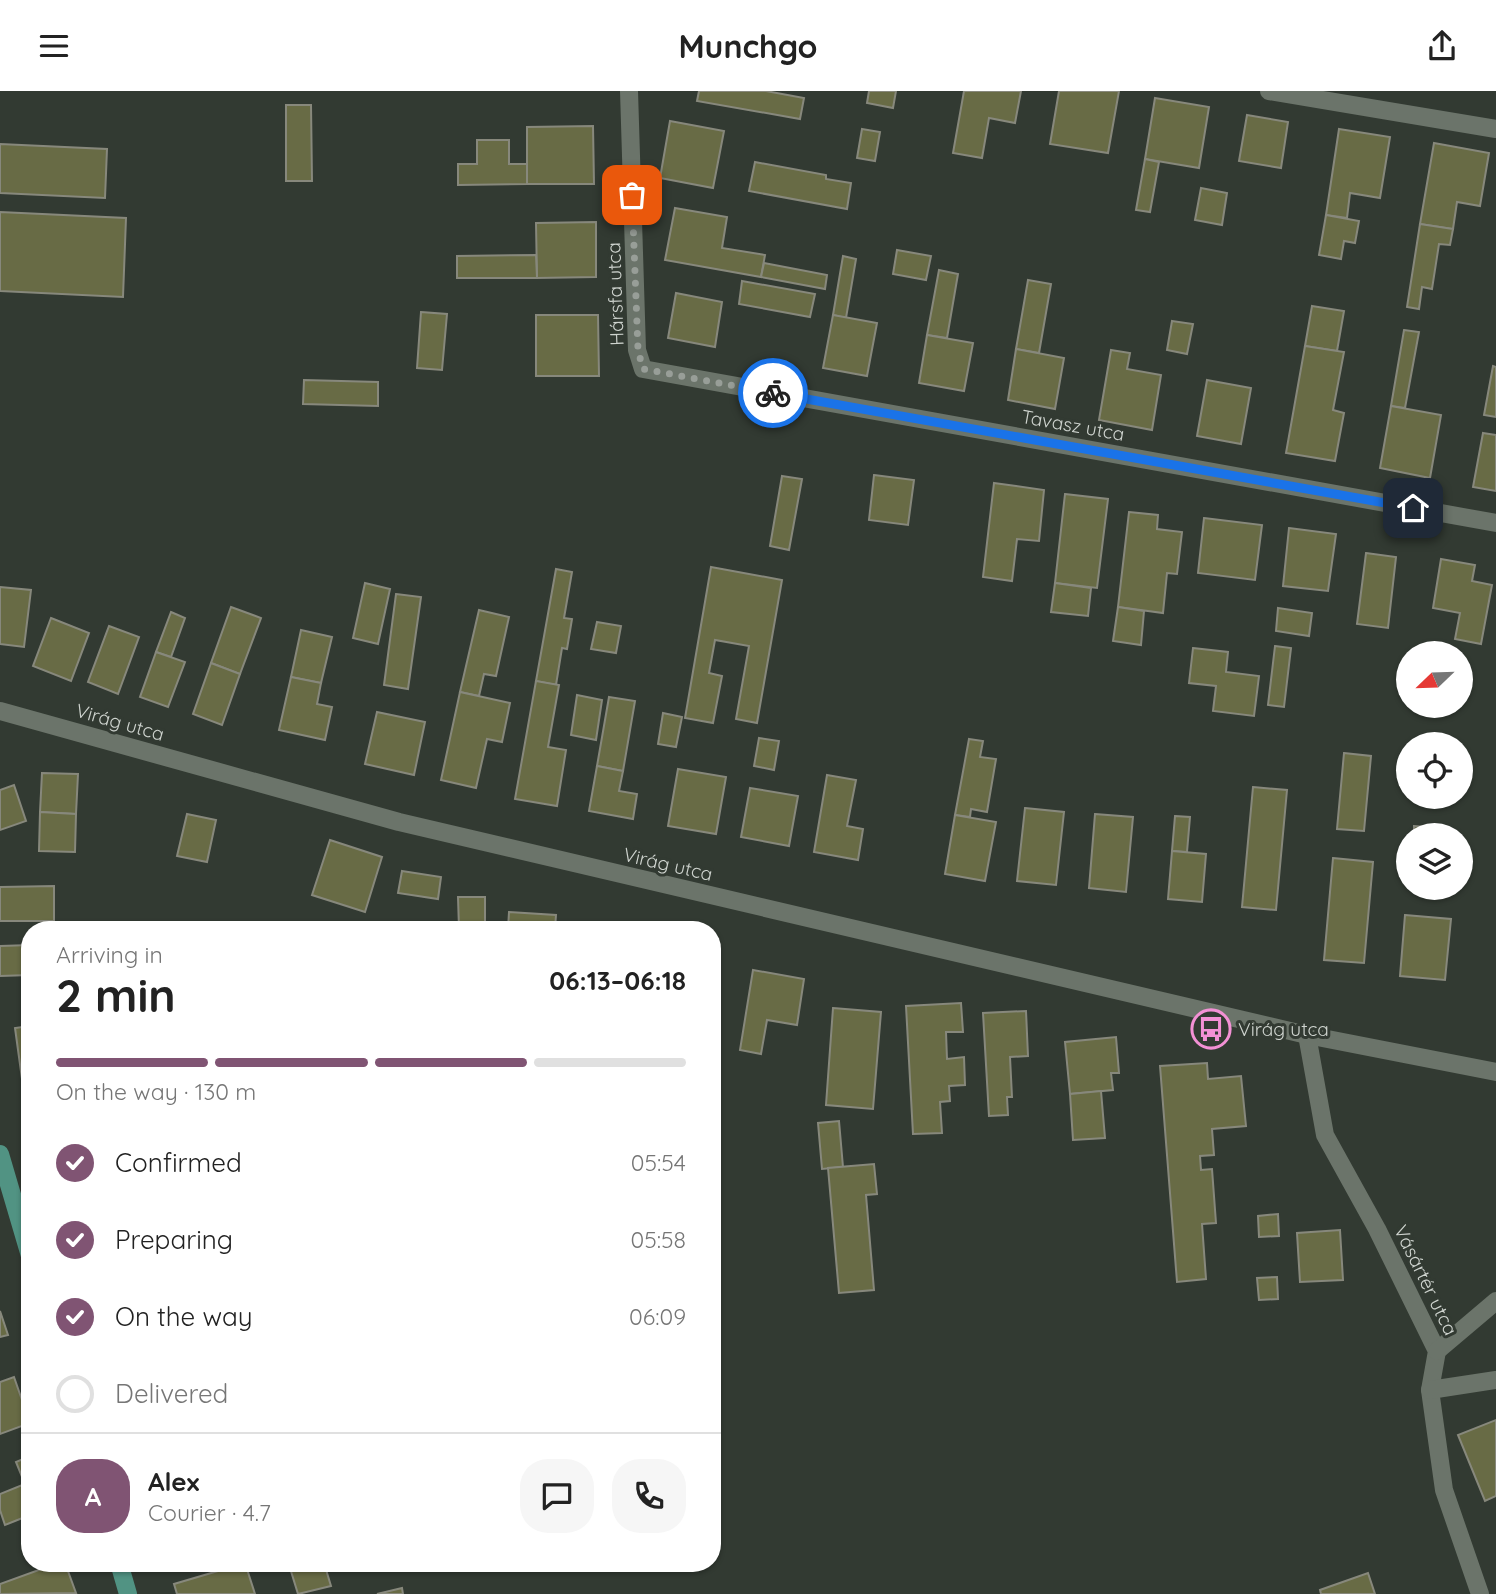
<!DOCTYPE html>
<html lang="en">
<head>
<meta charset="utf-8">
<style>
  :root { --surface:#fff; --page:#f6f6f6; --text:#222; --muted:#767676; --line:#e0e0e0; --accent:#805473 }
  body { margin:0; font-family:Quicksand,sans-serif; background:var(--page); color:var(--text); height:100vh; display:flex; flex-direction:column; font-size:26px; white-space:nowrap }
  * { box-sizing:border-box; margin:0 }
  p { font-size:23px; color:var(--muted) }
  .icon { flex:none; width:38px; height:38px; fill:none; stroke:currentColor; stroke-width:2; stroke-linecap:round; stroke-linejoin:round }
  .map { position:relative; flex:1; overflow:hidden }
  .drawer { position:absolute; left:21px; top:830px; width:700px; height:651px; display:flex; flex-direction:column; background:var(--surface); border-radius:28px; box-shadow:0 2px 5px #0004 }
  .drawer>* { flex:none }
  .needle { width:46px; rotate:247deg }
  .tools { position:absolute; left:1396px; top:550px; display:grid; gap:14px }
  .tools a { display:grid; place-items:center; width:77px; height:77px; border-radius:50%; background:var(--surface); box-shadow:0 2px 5px #0004; font-size:35px }
  .pin { position:absolute; display:grid; place-items:center; width:60px; height:60px; color:#fff; margin:-30px; border-radius:14px; box-shadow:0 4px 10px #0006 }
  .courier { position:absolute; display:grid; place-items:center; width:70px; height:70px; margin:-35px; border:5px solid #1a73e8; border-radius:50%; background:#fff; color:#222; box-shadow:0 2px 9px #0007 }
  .head em { font-style:normal; font-weight:700 }
  .head div { display:flex; flex-direction:column-reverse }
  .head { display:flex; align-items:center; justify-content:space-between; height:119px; padding:0 35px }
  h1 { font-size:46px; font-weight:700; line-height:52px }
  .bar { display:grid; grid-template-columns:repeat(4,1fr); gap:10px 7px; align-content:center; height:84px; padding:0 35px }
  .bar i { height:9px; border-radius:5px; background:var(--line) }
  .bar .on { background:var(--accent) }
  .bar p { grid-column:span 4 }
  .line { display:flex; align-items:center; gap:18px; padding:0 35px; border-top:2px solid var(--line) }
  .line div { flex:1 }
  .round { display:grid; place-items:center; flex:none; width:74px; height:74px; border-radius:28px; background:var(--page) }
  ol { padding:0 35px; list-style:none }
  li { display:flex; align-items:center; gap:21px; height:77px }
  li p { margin-inline-start:auto }
  li .icon { padding:7px; border-radius:50%; background:var(--accent); color:#fff; stroke-width:4 }
  li:last-child { color:var(--muted) }
  li i { width:38px; height:38px; border:4px solid var(--line); border-radius:50% }
  header { display:flex; justify-content:space-between; align-items:center; height:91px; padding:0 35px; background:var(--surface); font-size:32px; font-weight:700 }
  .map>svg:first-child { display:block }
  .building { fill:#686b45; stroke:#87887c; stroke-width:2 }
  .lines { fill:none; stroke-linecap:round; stroke-linejoin:round }
  .street { stroke:#6b746a; stroke-width:18 }
  .primary { stroke:#519383; stroke-width:18 }
  .done { stroke:#989e98; stroke-width:7; stroke-dasharray:0 12.6 }
  .route { stroke:#1a73e8; stroke-width:9 }
  .labels { text-anchor:middle; dominant-baseline:central; stroke-width:6; stroke-linejoin:round; paint-order:stroke }
  .street-label { font-size:19px; fill:#cfd4cf; stroke:#323a32 }
  .poi-label { font-size:19px; fill:#cfd4cf; stroke:#323a32; text-anchor:start }
</style>
</head>
<body>
<header><svg class="icon" aria-label="menu" viewBox="0 0 24 24"><path d="M4 6h16M4 12h16M4 18h16"/></svg>Munchgo<svg class="icon" aria-label="share" viewBox="0 0 24 24"><path d="M12 15V3M7 8l5-5 5 5M5 13v7h14v-7"/></svg></header>
<div class="map">
<svg width="1496" height="1503" viewBox="0 0 1496 1503">
  <rect width="100%" height="100%" fill="#323a32"/>
  <g class="building">
    <polygon points="699,0 766,0 804,7 800,28 697,10"/>
    <polygon points="869,0 896,0 893,17 867,12"/>
    <polygon points="964,0 1021,0 1015,32 989,27 982,67 953,62"/>
    <polygon points="1059,0 1119,0 1108,62 1050,53"/>
    <polygon points="1155,7 1209,16 1199,77 1145,68"/>
    <polygon points="286,14 311,14 312,90 286,90"/>
    <polygon points="1247,24 1288,31 1281,77 1239,70"/>
    <polygon points="670,30 724,40 713,97 660,87"/>
    <polygon points="593,35 594,93 527,93 527,36"/>
    <polygon points="862,38 880,41 875,70 857,67"/>
    <polygon points="1339,38 1390,46 1380,107 1350,102 1347,127 1326,124"/>
    <polygon points="477,49 509,49 509,73 527,73 527,93 458,94 458,73 477,73"/>
    <polygon points="1434,52 1489,62 1480,115 1457,111 1453,138 1420,133"/>
    <polygon points="0,53 107,58 105,107 0,102"/>
    <polygon points="1145,68 1159,71 1150,121 1136,119"/>
    <polygon points="755,71 826,84 826,88 851,92 847,118 749,100"/>
    <polygon points="1201,97 1227,102 1222,134 1195,129"/>
    <polygon points="675,117 727,126 722,157 765,164 761,186 665,169"/>
    <polygon points="0,121 126,127 123,206 0,200"/>
    <polygon points="1326,124 1359,130 1355,152 1344,150 1341,168 1319,164"/>
    <polygon points="596,131 596,186 537,187 536,132"/>
    <polygon points="1420,133 1453,138 1450,154 1439,153 1432,198 1422,196 1419,218 1407,216"/>
    <polygon points="897,159 931,165 926,189 893,183"/>
    <polygon points="536,164 537,187 457,187 457,165"/>
    <polygon points="843,165 856,168 846,227 833,224"/>
    <polygon points="764,172 827,184 825,198 761,186"/>
    <polygon points="939,179 958,183 947,247 927,244"/>
    <polygon points="1028,189 1051,193 1039,262 1016,258"/>
    <polygon points="742,190 815,203 810,226 739,213"/>
    <polygon points="676,202 722,211 715,256 668,247"/>
    <polygon points="1312,215 1344,220 1337,260 1305,255"/>
    <polygon points="421,221 447,223 442,279 417,277"/>
    <polygon points="536,224 598,224 599,285 536,285"/>
    <polygon points="833,224 877,232 867,285 823,277"/>
    <polygon points="1172,230 1193,233 1187,263 1167,259"/>
    <polygon points="1404,239 1419,241 1405,317 1391,315"/>
    <polygon points="927,244 973,252 964,300 919,292"/>
    <polygon points="1305,255 1344,261 1333,319 1344,322 1335,370 1286,362"/>
    <polygon points="1016,258 1064,267 1055,318 1008,309"/>
    <polygon points="1111,259 1130,262 1127,278 1161,284 1152,339 1099,329"/>
    <polygon points="1493,275 1496,276 1496,326 1484,324"/>
    <polygon points="304,289 378,291 378,315 303,313"/>
    <polygon points="1207,289 1251,297 1241,353 1197,345"/>
    <polygon points="1391,315 1441,324 1430,387 1380,377"/>
    <polygon points="1483,342 1496,344 1496,400 1473,396"/>
    <polygon points="874,384 914,389 908,434 869,429"/>
    <polygon points="782,385 802,388 789,459 770,455"/>
    <polygon points="994,392 1044,399 1039,450 1017,448 1012,490 983,486"/>
    <polygon points="1065,403 1108,408 1097,497 1055,492"/>
    <polygon points="1129,421 1158,424 1157,438 1182,441 1177,483 1167,482 1163,522 1118,516"/>
    <polygon points="1204,427 1262,434 1255,489 1198,482"/>
    <polygon points="1289,437 1336,443 1328,500 1283,495"/>
    <polygon points="1366,462 1396,466 1388,537 1357,533"/>
    <polygon points="1441,468 1475,474 1472,490 1492,494 1481,553 1455,548 1460,522 1433,517"/>
    <polygon points="711,476 782,489 757,632 736,628 749,555 715,549 709,582 722,585 713,632 685,627"/>
    <polygon points="556,478 572,481 564,527 572,528 567,558 562,557 556,594 536,590"/>
    <polygon points="365,492 390,498 378,553 353,547"/>
    <polygon points="1055,492 1091,497 1088,525 1051,521"/>
    <polygon points="0,496 31,499 24,556 0,553"/>
    <polygon points="396,503 421,506 408,598 384,594"/>
    <polygon points="231,516 261,527 240,583 211,572"/>
    <polygon points="1118,516 1144,520 1141,554 1113,550"/>
    <polygon points="1278,517 1312,522 1309,545 1276,540"/>
    <polygon points="479,519 509,526 496,585 484,583 479,605 460,601"/>
    <polygon points="171,521 185,527 171,566 156,561"/>
    <polygon points="51,527 89,542 71,590 33,575"/>
    <polygon points="597,531 621,535 616,562 591,558"/>
    <polygon points="109,535 139,546 118,603 88,591"/>
    <polygon points="301,539 332,546 321,592 291,586"/>
    <polygon points="1275,555 1291,557 1284,616 1268,614"/>
    <polygon points="1193,557 1228,561 1226,581 1259,585 1254,625 1213,620 1216,595 1189,592"/>
    <polygon points="156,561 185,571 168,616 140,606"/>
    <polygon points="211,572 240,583 222,634 193,623"/>
    <polygon points="291,586 321,592 317,613 332,616 325,649 279,639"/>
    <polygon points="536,590 559,594 548,656 566,659 557,715 515,708"/>
    <polygon points="460,601 510,612 502,651 487,648 476,697 441,689"/>
    <polygon points="577,604 602,609 596,649 571,644"/>
    <polygon points="609,606 635,610 623,680 597,675"/>
    <polygon points="377,621 425,631 414,684 365,673"/>
    <polygon points="663,622 682,626 676,656 658,653"/>
    <polygon points="759,647 779,650 774,679 754,675"/>
    <polygon points="969,648 983,650 980,666 996,668 987,721 971,718 970,726 955,724"/>
    <polygon points="1344,662 1371,665 1364,740 1337,738"/>
    <polygon points="597,675 623,680 619,700 637,703 633,728 589,720"/>
    <polygon points="678,678 726,686 716,743 668,735"/>
    <polygon points="42,682 78,683 76,723 40,721"/>
    <polygon points="827,684 856,689 847,735 863,738 858,769 814,761"/>
    <polygon points="14,694 26,730 0,739 0,699"/>
    <polygon points="1253,696 1287,699 1276,819 1242,816"/>
    <polygon points="750,697 798,705 789,755 741,746"/>
    <polygon points="1025,717 1064,721 1056,794 1017,790"/>
    <polygon points="40,721 76,723 75,761 39,760"/>
    <polygon points="187,723 216,729 207,771 177,765"/>
    <polygon points="1095,723 1133,726 1126,801 1089,797"/>
    <polygon points="955,724 996,731 985,790 945,783"/>
    <polygon points="1175,725 1190,726 1187,761 1172,760"/>
    <polygon points="1414,735 1450,738 1450,744 1414,744"/>
    <polygon points="330,749 382,766 365,821 312,804"/>
    <polygon points="1172,760 1206,763 1202,811 1168,808"/>
    <polygon points="1333,767 1373,771 1364,872 1324,869"/>
    <polygon points="402,780 441,786 438,808 398,802"/>
    <polygon points="54,795 54,830 0,830 0,796"/>
    <polygon points="458,806 485,806 485,838 459,838"/>
    <polygon points="509,821 556,824 555,838 508,838"/>
    <polygon points="1405,824 1451,828 1445,889 1400,885"/>
    <polygon points="331,831 331,838 204,838 204,834"/>
    <polygon points="30,854 30,884 0,885 0,855"/>
    <polygon points="753,879 804,888 797,934 767,929 761,963 740,959"/>
    <polygon points="961,912 963,941 946,941 947,968 964,966 965,994 949,995 950,1010 940,1011 942,1042 913,1043 906,915"/>
    <polygon points="833,917 881,921 873,1018 826,1014"/>
    <polygon points="1026,920 1028,965 1010,966 1012,1006 1007,1006 1008,1024 989,1025 983,922"/>
    <polygon points="30,935 30,994 23,995 15,937"/>
    <polygon points="1116,946 1119,982 1111,982 1113,999 1070,1003 1065,951"/>
    <polygon points="1207,972 1208,988 1241,985 1246,1035 1212,1038 1214,1064 1200,1065 1201,1079 1212,1078 1216,1132 1202,1133 1206,1188 1177,1191 1160,975"/>
    <polygon points="1101,1000 1105,1047 1073,1049 1070,1003"/>
    <polygon points="839,1030 843,1076 822,1078 818,1032"/>
    <polygon points="874,1073 877,1103 866,1104 874,1199 839,1202 828,1077"/>
    <polygon points="1278,1123 1279,1145 1259,1146 1258,1125"/>
    <polygon points="1340,1139 1343,1189 1300,1191 1297,1142"/>
    <polygon points="1277,1186 1278,1208 1259,1209 1257,1187"/>
    <polygon points="0,1220 8,1244 0,1246"/>
    <polygon points="14,1286 30,1332 0,1343 0,1291"/>
    <polygon points="1496,1329 1496,1405 1485,1410 1458,1344"/>
    <polygon points="30,1365 30,1424 5,1434 0,1419 0,1403 25,1393 16,1371"/>
    <polygon points="58,1472 65,1472 76,1502 0,1503 0,1493"/>
    <polygon points="245,1472 255,1503 177,1503 174,1493"/>
    <polygon points="308,1472 324,1472 331,1495 298,1503 290,1477"/>
    <polygon points="1368,1482 1375,1503 1321,1503 1320,1499"/>
    <polygon points="402,1497 403,1503 377,1503"/>
  </g>
  <g class="lines">
    <g class="street">
      <polyline points="629,0 637,259 643,278 1496,432"/>
      <polyline points="1269,0 1496,38"/>
      <polyline points="0,620 399,731 1307,944 1496,981"/>
      <polyline points="1307,944 1325,1044 1377,1138 1437,1260 1430,1299 1444,1399 1480,1503"/>
      <polyline points="1437,1260 1496,1210"/>
      <polyline points="1430,1299 1496,1289"/>
    </g>
    <g class="primary">
      <polyline points="0,1063 30,1165"/>
      <polyline points="119,1472 128,1503"/>
    </g>
  </g>
  <g class="lines">
    <polyline class="done" points="632,104 638,259 643,278 773,302"/>
    <polyline class="route" points="773,302 1413,417"/>
  </g>
  <defs>
    <g id="bus-ring" transform="scale(2.0125)"><circle r="9.5" fill="#323a32" stroke="#f391d5" stroke-width="1.5"/><path d="M-5-6H5V4H4V6H2V4H-2V6H-4V4H-5ZM-3.5-4V0h7V-4ZM-3.5 1.2v1.5H-2V1.2ZM2 1.2v1.5H3.5V1.2Z" fill="#f391d5"/></g>
  </defs>
  <g fill-rule="evenodd">
    <use href="#bus-ring" x="1211" y="938"/>
  </g>
  <g class="labels">
    <g class="street-label">
      <text transform="translate(615 203) rotate(-92)">Hársfa utca</text>
      <text transform="translate(1073 334) rotate(10)">Tavasz utca</text>
      <text transform="translate(120 631) rotate(16)">Virág utca</text>
      <text transform="translate(668 773) rotate(13)">Virág utca</text>
      <text transform="translate(1426 1189) rotate(64)">Vásártér utca</text>
    </g>
    <g class="poi-label">
      <text x="1238" y="938">Virág utca</text>
    </g>
  </g>
</svg>
<div class="tools">
<a><svg class="needle" viewBox="-14 -14 28 28"><path d="M0-13l5 13h-10z" fill="#e53935"/><path d="M0 13l5-13h-10z" fill="#767676"/></svg></a>
<a><svg class="icon" aria-label="locate" viewBox="0 0 24 24"><circle cx="12" cy="12" r="6"/><path d="M12 2v4M12 18v4M2 12h4M18 12h4"/></svg></a>
<a><svg class="icon" aria-label="layers" viewBox="0 0 24 24"><path d="M12 4l9 5-9 5-9-5zM3 14l9 5 9-5"/></svg></a>
</div>
<div class="pin" style="left:632px;top:104px;background:#ea580c"><svg class="icon" aria-label="bag" viewBox="0 0 24 24"><path d="M5 8h14l-1 12H6zM9 8a3 3 0 0 1 6 0"/></svg></div>
<div class="pin" style="left:1413px;top:417px;background:#1f2937"><svg class="icon" aria-label="home" viewBox="0 0 24 24"><path d="M3 11l9-7 9 7M6 9v11h12V9"/></svg></div>
<div class="courier" style="left:773px;top:302px"><svg class="icon" aria-label="bike" viewBox="0 0 24 24"><circle cx="6" cy="16" r="4"/><circle cx="18" cy="16" r="4"/><path d="M6 16l4-8h5l3 8M10 8l3 8H6M13 5h3"/></svg></div>
<section class="drawer">
<div class="head"><div><h1>2 min</h1><p>Arriving in</p></div><em>06:13–06:18</em></div>
<div class="bar"><i class="on"></i><i class="on"></i><i class="on"></i><i></i><p>On the way · 130 m</p></div>
<ol>
<li><svg class="icon" aria-label="check" viewBox="0 0 24 24"><path d="M5 12l5 5 9-10"/></svg>Confirmed<p>05:54</p></li>
<li><svg class="icon" aria-label="check" viewBox="0 0 24 24"><path d="M5 12l5 5 9-10"/></svg>Preparing<p>05:58</p></li>
<li><svg class="icon" aria-label="check" viewBox="0 0 24 24"><path d="M5 12l5 5 9-10"/></svg>On the way<p>06:09</p></li>
<li><i></i>Delivered</li>
</ol>
<div class="line" style="height:126px"><b class="round" style="background:var(--accent);color:#fff">A</b><div><b>Alex</b><p>Courier · 4.7</p></div><a class="round"><svg class="icon" aria-label="chat" viewBox="0 0 24 24"><path d="M4 5h16v11H9l-5 4z"/></svg></a><a class="round"><svg class="icon" aria-label="phone" viewBox="0 0 24 24"><path d="M5 4h4l2 5-3 2q2 4 5 5l2-3 5 2v4C11 20 4 13 5 4z"/></svg></a></div>
</section>
</div>
</body>
</html>
